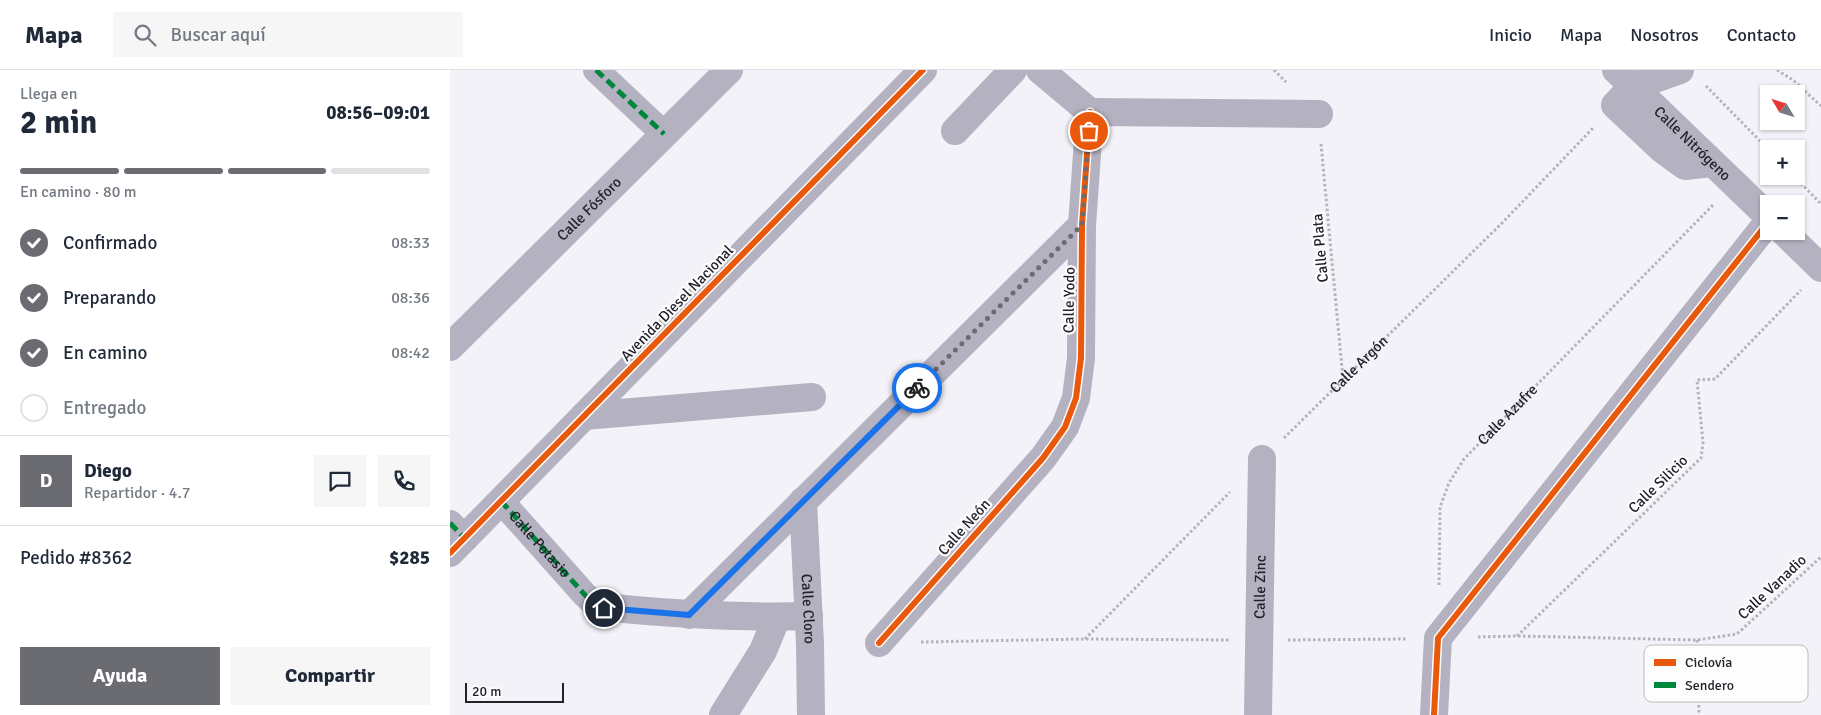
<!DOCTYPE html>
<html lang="es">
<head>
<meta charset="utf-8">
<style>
  :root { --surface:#fff; --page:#f6f6f7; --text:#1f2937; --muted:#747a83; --line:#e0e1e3; --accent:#6b6b72 }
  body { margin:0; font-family:Signika,sans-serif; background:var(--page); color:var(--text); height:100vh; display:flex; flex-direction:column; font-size:19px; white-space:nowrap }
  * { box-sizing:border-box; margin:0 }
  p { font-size:16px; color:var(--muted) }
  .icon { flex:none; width:28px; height:28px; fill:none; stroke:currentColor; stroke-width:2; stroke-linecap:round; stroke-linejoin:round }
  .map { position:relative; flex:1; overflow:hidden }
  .sheet { display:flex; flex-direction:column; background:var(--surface); width:450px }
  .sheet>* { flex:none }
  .needle { width:32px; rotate:308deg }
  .buttons { position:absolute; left:1310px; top:15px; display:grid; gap:10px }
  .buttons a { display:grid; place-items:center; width:45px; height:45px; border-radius:0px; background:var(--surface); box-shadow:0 1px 4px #0004; font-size:25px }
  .scale { position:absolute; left:15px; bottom:12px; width:99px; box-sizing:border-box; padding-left:5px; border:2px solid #23222a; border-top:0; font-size:14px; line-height:18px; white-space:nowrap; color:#23222a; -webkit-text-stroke:4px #fdfdfd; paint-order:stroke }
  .pin { position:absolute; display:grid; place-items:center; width:42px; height:42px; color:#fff; margin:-21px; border:2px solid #fff; border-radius:50%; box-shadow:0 1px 5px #0007 }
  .courier { position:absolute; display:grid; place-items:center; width:50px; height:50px; margin:-25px; border:4px solid #1a73e8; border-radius:50%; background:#fff; color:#222; box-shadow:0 1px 6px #0007 }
  .headline em { font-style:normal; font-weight:800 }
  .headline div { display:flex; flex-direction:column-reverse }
  .headline { display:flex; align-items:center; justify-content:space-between; height:85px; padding:0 20px }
  h1 { font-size:32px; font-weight:800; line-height:38px }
  .bar { display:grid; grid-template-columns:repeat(4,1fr); gap:8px 5px; align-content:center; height:60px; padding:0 20px }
  .bar i { height:6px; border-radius:4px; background:var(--line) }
  .bar .current { background:var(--accent) }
  .bar p { grid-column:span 4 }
  .line { display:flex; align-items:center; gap:12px; padding:0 20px; border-top:1px solid var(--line) }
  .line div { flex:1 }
  .round { display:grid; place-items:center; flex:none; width:52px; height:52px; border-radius:0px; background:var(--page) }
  ol { padding:0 20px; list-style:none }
  li { display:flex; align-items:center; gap:15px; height:55px }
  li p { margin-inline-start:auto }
  li .icon { padding:5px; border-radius:50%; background:var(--accent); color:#fff; stroke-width:4 }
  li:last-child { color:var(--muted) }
  li i { width:28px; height:28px; border:2px solid var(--line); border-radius:50% }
  .action { display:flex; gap:10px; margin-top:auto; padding:10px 20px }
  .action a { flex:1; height:58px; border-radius:0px; background:var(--accent); color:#fff; font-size:20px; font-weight:800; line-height:58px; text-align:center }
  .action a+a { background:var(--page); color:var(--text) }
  header { display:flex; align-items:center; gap:30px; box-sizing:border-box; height:70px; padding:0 25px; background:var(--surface); border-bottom:1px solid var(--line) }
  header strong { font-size:24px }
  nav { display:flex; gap:28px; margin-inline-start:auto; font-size:18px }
  .search { width:350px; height:45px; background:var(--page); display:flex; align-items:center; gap:12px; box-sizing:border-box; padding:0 18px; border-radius:0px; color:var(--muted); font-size:19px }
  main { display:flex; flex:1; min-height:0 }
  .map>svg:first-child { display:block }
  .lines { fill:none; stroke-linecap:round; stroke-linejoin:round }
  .path { stroke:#b4b2bc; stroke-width:3; stroke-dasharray:2.5 2.5; stroke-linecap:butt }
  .pedestrian { stroke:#b4b1c0; stroke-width:26 }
  .minor { stroke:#b4b1c0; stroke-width:28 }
  .tertiary { stroke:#b4b1c0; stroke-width:28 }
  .quiet { stroke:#00873e; stroke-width:5; stroke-dasharray:10 5; stroke-linecap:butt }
  .cycleway-casing { stroke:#fdfdfd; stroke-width:9 }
  .cycleway { stroke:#e8590c; stroke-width:6 }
  .done { stroke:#6b6b72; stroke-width:5; stroke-dasharray:0 9 }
  .route { stroke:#1a73e8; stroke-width:6 }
  .labels { text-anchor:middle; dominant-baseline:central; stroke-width:4.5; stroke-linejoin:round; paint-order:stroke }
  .street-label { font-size:15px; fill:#23222a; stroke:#fdfdfd }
  .key { fill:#fdfdfd; stroke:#bcbbbe; stroke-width:1 }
  .key-label { font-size:14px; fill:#23222a }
</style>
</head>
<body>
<header>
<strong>Mapa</strong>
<div class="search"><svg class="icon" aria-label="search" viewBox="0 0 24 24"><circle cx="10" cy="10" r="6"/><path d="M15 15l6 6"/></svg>Buscar aquí</div>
<nav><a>Inicio</a><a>Mapa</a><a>Nosotros</a><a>Contacto</a></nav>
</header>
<main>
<section class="sheet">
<div class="headline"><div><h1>2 min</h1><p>Llega en</p></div><em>08:56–09:01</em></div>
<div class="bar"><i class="current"></i><i class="current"></i><i class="current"></i><i></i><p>En camino · 80 m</p></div>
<ol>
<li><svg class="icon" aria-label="check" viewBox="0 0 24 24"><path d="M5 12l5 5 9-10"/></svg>Confirmado<p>08:33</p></li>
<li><svg class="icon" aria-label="check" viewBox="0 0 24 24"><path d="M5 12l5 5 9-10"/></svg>Preparando<p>08:36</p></li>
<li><svg class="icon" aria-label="check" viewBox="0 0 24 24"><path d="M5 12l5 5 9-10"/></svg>En camino<p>08:42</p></li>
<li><i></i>Entregado</li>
</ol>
<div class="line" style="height:90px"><b class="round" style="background:var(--accent);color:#fff">D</b><div><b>Diego</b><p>Repartidor · 4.7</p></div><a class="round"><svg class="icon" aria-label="chat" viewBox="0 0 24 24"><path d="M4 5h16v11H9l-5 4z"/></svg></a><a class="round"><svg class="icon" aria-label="phone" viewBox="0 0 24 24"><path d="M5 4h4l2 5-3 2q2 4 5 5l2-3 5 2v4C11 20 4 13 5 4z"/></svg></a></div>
<div class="line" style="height:65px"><div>Pedido #8362</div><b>$285</b></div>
<div class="action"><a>Ayuda</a><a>Compartir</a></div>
</section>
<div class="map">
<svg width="1371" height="645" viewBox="0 0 1371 645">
  <rect width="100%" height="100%" fill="#f2f2f8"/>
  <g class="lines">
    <g class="path">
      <polyline points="824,0 836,12"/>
      <polyline points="1327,0 1343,10 1371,36"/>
      <polyline points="1256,16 1319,80"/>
      <polyline points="871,74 893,309"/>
      <polyline points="1344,106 1371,134"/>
      <path id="s1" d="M834,368L1054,151L1144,57"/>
      <path id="s2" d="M989,515L990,437L999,413L1014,389L1264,134"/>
      <polyline points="1067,566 1251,388 1253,373 1247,310 1265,309 1351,220"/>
      <polyline points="1028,567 1067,566 1247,570 1287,564 1371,487"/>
      <polyline points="635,569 780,422"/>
      <polyline points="838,570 957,569"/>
      <polyline points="1247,570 1249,645"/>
      <polyline points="471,572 635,569 780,570"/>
    </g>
    <g class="pedestrian">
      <polyline points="146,0 214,64"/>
      <path id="s3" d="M51,431L135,525L145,534"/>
      <polyline points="0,453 15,469"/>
    </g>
    <g class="minor">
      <polyline points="590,0 640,42"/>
      <path id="s4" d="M1166,0L1319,147"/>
      <polyline points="1230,0 1182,17 1165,35 1213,80 1235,96 1262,93"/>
      <polyline points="640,42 869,44"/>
      <polyline points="505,61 563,0"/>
      <polyline points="1333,161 1371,198"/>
      <path id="s5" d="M0,277L279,0"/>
      <polyline points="134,346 362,327"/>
      <path id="s6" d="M353,431L360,574L361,645"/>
      <path d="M145,534L154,537C222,544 290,548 359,546"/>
      <polyline points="239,545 632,155"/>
      <polyline points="429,573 593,388 615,357 626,328 631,288 632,155 640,42"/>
      <polyline points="273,645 313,581 327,547"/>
      <path id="s7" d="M808,645L812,389"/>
      <polyline points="984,645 988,568 1319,151"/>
    </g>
    <polyline class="tertiary" points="0,483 473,0"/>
    <g class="quiet">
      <polyline points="146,0 214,64"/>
      <polyline points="51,431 135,525 145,534"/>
      <polyline points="0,453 15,469"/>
    </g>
    <g class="cycleway-casing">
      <g id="cycleway">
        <polyline points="0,483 473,0"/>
        <polyline points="429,573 593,388 615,357 626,328 631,288 632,155 640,42"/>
        <polyline points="984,645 988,568 1319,151"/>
      </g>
    </g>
    <use href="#cycleway" class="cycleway"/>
  </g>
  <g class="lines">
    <polyline class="done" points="467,318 632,155 639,61"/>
    <polyline class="route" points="154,538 239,545 467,318"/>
  </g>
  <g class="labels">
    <g class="street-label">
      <text stroke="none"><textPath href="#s4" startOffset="106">Calle Nitrógeno</textPath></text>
      <text stroke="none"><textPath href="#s5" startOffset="196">Calle Fósforo</textPath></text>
      <text transform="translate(870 178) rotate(-95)">Calle Plata</text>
      <text transform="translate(619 230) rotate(-89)">Calle Yodo</text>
      <text transform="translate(227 233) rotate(-46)">Avenida Diesel Nacional</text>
      <text stroke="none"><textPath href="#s1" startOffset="105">Calle Argón</textPath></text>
      <text stroke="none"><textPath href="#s2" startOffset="194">Calle Azufre</textPath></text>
      <text transform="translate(1208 414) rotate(-44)">Calle Silicio</text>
      <text transform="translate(514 457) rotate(-48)">Calle Neón</text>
      <text stroke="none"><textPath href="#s3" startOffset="58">Calle Potasio</textPath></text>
      <text stroke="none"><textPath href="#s7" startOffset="128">Calle Zinc</textPath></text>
      <text transform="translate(1322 517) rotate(-43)">Calle Vanadio</text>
      <text stroke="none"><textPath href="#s6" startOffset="108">Calle Cloro</textPath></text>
    </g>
  </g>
  <rect x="1194" y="575" width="164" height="57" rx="8" class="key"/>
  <rect x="1204" y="589" width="22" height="7" fill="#e8590c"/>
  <rect x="1204" y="612" width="22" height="6" fill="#00873e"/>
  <g class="key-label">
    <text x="1235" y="597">Ciclovía</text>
    <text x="1235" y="620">Sendero</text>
  </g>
</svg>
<div class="buttons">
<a><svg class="needle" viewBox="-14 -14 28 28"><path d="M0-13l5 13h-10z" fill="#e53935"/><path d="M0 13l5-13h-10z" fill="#747a83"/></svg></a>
<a>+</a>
<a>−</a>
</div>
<div class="scale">20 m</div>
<div class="pin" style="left:639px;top:61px;background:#ea580c"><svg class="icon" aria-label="bag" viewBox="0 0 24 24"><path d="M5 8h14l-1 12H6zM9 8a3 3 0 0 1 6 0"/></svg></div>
<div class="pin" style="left:154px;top:538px;background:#1f2937"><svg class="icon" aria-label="home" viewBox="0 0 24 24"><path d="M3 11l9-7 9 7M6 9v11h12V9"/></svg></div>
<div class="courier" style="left:467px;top:318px"><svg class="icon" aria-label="bike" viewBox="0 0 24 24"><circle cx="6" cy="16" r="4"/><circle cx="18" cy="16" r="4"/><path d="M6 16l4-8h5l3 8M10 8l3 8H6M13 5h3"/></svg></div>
</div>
</main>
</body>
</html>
